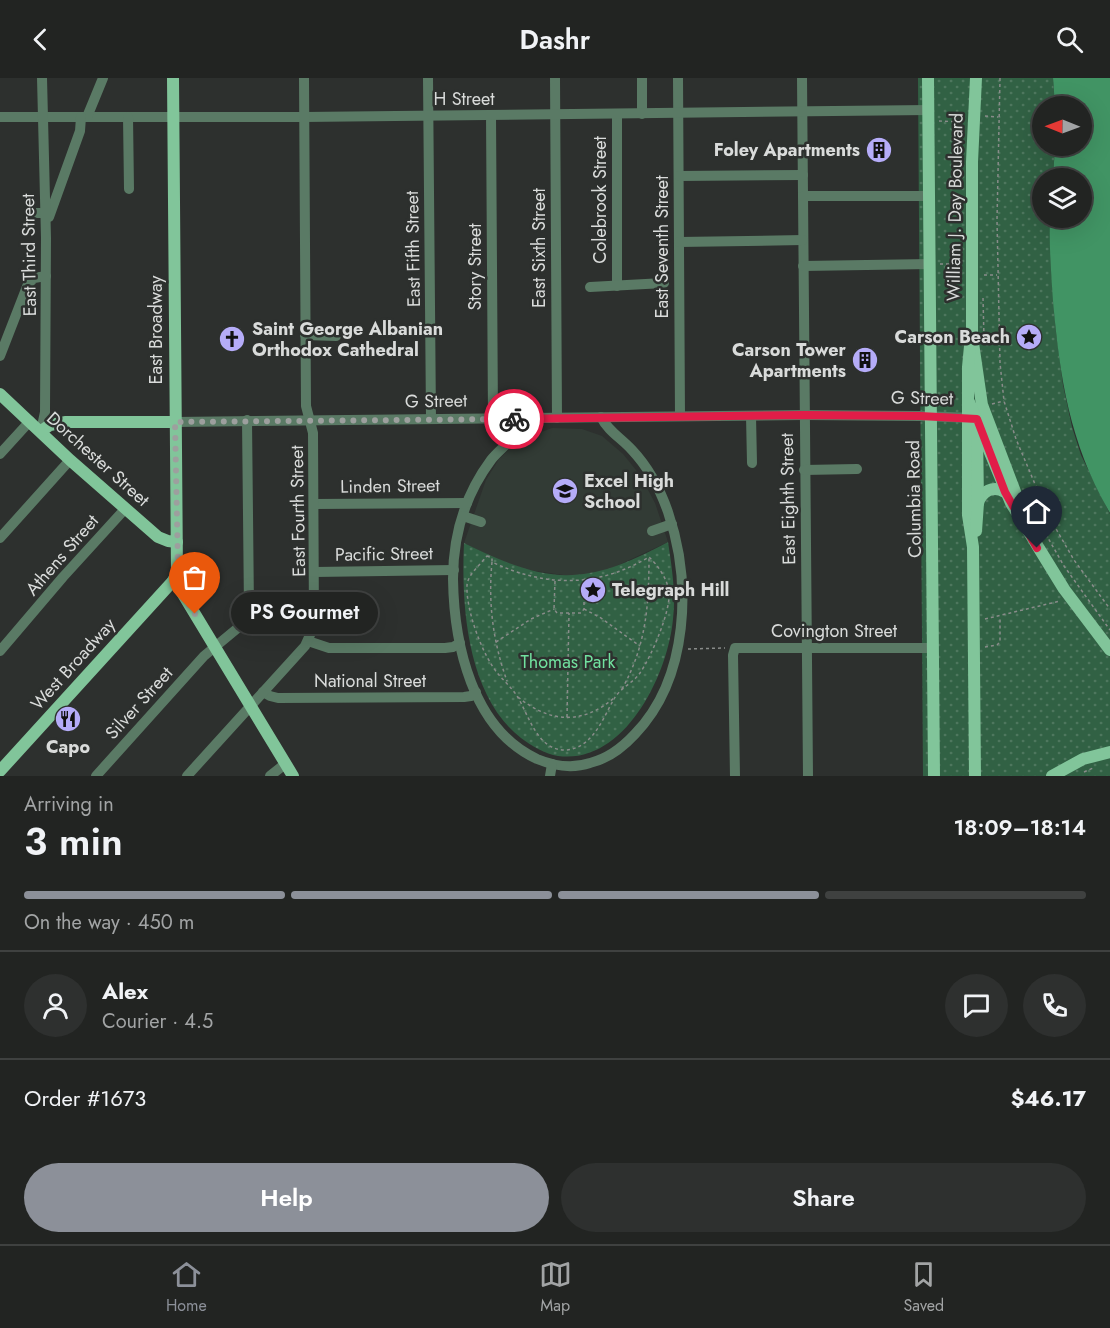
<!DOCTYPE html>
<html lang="en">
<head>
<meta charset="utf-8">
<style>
  :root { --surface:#222422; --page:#2e302f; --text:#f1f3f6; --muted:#a2a4a5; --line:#3f4140; --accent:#8c9099 }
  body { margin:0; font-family:Jost,sans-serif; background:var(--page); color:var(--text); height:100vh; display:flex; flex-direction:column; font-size:22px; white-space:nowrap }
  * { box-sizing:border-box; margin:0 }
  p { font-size:20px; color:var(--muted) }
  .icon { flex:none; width:33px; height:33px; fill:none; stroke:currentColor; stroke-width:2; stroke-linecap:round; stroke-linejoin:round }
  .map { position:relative; height:698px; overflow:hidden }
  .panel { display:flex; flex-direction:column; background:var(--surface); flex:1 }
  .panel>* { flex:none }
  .needle { width:39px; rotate:271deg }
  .controls { position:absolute; left:1032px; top:18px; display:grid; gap:12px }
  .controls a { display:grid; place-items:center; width:60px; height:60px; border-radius:50%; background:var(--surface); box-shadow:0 6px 24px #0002,0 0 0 2px var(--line); font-size:30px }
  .pin { position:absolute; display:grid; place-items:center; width:51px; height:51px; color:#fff; margin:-62px -26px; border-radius:50% 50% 50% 0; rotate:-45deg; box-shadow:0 0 6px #0007 }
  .pin .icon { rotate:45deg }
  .courier { position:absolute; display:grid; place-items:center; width:60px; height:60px; margin:-30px; border:4px solid #e11d48; border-radius:50%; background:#fff; color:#222; box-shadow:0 2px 8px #0007 }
  .bubble { position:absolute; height:42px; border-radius:21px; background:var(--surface); box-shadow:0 6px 24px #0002,0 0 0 2px var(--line); font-size:20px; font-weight:600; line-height:42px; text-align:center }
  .headline em { font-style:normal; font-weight:600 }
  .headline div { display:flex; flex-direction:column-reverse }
  .headline { display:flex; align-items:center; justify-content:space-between; height:102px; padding:0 24px }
  h1 { font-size:39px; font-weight:600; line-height:45px }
  .bar { display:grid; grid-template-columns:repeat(4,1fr); gap:9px 6px; align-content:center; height:72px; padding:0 24px }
  .bar i { height:8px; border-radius:4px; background:var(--line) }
  .bar .active { background:var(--accent) }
  .bar p { grid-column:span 4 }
  .line { display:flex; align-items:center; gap:15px; padding:0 24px; border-top:2px solid var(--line) }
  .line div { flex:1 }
  .round { display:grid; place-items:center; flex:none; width:63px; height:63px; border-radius:32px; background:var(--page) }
  .button { display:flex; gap:12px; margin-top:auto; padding:12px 24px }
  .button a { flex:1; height:69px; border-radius:36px; background:var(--accent); color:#fff; font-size:24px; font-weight:600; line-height:69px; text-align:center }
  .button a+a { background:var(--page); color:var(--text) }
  header { display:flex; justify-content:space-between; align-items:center; height:78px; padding:0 24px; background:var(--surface); font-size:27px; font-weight:600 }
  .tabs { display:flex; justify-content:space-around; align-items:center; height:84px; border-top:2px solid var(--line); background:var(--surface); font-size:16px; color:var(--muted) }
  .tabs a { display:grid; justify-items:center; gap:3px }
  .tabs .active { color:var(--accent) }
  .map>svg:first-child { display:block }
  .built { fill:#323b35 }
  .grass { fill:url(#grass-dots) }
  .water { fill:#419464 }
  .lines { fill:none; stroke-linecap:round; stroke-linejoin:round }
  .path { stroke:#898c8a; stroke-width:1.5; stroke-dasharray:3 3; stroke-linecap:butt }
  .minor { stroke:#5a7a65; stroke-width:10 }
  .major { stroke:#81c59a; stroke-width:12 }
  .done { stroke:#9d9f9e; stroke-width:6; stroke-dasharray:0 10.8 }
  .route { stroke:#e11d48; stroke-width:8 }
  .labels { text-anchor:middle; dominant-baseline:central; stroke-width:5; stroke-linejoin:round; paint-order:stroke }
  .street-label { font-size:18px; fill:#d9dbda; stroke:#2d302e }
  .poi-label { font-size:18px; font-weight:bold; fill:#d9dbda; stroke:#2d302e; text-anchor:end }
  .park-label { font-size:18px; fill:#71e19f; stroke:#2d302e }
</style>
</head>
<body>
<header><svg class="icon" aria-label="back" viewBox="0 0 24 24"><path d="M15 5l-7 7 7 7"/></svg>Dashr<svg class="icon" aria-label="search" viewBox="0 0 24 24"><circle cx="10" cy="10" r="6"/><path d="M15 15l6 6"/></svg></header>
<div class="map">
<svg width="1110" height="698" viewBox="0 0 1110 698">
  <defs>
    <pattern id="grass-dots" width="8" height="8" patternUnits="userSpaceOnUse" patternTransform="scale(1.5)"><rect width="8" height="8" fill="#316144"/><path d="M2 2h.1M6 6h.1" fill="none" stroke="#4e775e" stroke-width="1.8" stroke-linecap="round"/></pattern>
  </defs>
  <rect width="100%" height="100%" fill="#2d302e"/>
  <polygon class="built" points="552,350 582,351 602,358 623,376 640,397 655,425 668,464 610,491 591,496 570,498 528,492 496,481 464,465 486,402 499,381 518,363"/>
  <g class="grass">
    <polygon points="918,0 1053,0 1055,28 1042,28 1042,68 1055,68 1053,100 1042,100 1042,140 1050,140 1051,191 1056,254 1063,307 1072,349 1081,377 1110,436 1110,698 923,698"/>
    <path d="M668,464C672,490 676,516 673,541C668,596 625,687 558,678C545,676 532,668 521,660C467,618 461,528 464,465C548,507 585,509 668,464Z"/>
  </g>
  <path class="water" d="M1053,0H1110V435C1070,366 1060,302 1053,223C1051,195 1049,167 1050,140H1082V100H1053L1055,68H1082V28H1055Z"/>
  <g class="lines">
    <g class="path">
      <polyline points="1000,0 997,142 1000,285 1004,323 1016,361 1048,437 1074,482 1110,531"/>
      <polyline points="985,38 998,39"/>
      <polyline points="939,43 963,44"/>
      <polyline points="940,186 961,186"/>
      <polyline points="984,197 997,197"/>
      <polyline points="983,220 984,260"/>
      <polyline points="992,326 1004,323"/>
      <polyline points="1031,430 1064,488 1110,552"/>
      <path d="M487,478L492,480V484C545,509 597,510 649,479C657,486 668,502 669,514C671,533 651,579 640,595C633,605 620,610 614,621C603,640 593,670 566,672C537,673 529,637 517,618C512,610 505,604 499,597C483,579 466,533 467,508C467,497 481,486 487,478Z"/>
      <path d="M492,484C488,525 493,564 507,603"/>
      <polyline points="555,503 554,531 557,535 581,535 584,531 584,508 582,504"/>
      <polyline points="584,531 601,540 640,568"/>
      <polyline points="985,541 1060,523"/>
      <polyline points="496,564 531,541 554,531"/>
      <polyline points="985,569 997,567 1000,564 1000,539"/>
      <polyline points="688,571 725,570"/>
      <path d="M622,611C646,568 649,528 649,479"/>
      <path d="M518,619C550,645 582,647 614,620"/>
      <polyline points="567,639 569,535"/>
      <polyline points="1084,694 1093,690"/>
    </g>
    <g class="minor">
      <polyline points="428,0 431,341"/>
      <polyline points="555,0 557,340"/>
      <polyline points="642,0 642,36"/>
      <polyline points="678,0 680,338"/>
      <polyline points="802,0 808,698"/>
      <polyline points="617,36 617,208"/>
      <polyline points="491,37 493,340"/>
      <polyline points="0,39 304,39 929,32"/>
      <polyline points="87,39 103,0"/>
      <polyline points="128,39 129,111"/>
      <polyline points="679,98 803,97"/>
      <polyline points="803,118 930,118"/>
      <polyline points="31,135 46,135"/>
      <polyline points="49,139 80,53 81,39"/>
      <polyline points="679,164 803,162"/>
      <polyline points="803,188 930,186"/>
      <polyline points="590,209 664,205"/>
      <polyline points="305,257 336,258"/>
      <polyline points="0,278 28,206 34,200 46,198"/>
      <polyline points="751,338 752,385"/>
      <path d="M524,341C523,355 499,371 491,382C465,417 453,459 453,501C454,566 472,651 537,681C554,688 572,691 590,685C607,681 623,669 635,656C689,600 692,504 668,434C660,411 648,389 632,372C621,360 608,353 601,339"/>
      <polyline points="175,344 804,337 920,338 974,340"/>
      <polyline points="41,353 45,334 46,160 42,0"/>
      <polyline points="0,376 30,343"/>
      <polyline points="804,392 857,391"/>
      <polyline points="314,426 467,425"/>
      <polyline points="463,438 481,444"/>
      <polyline points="652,453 672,446"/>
      <polyline points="0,460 70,382"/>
      <polyline points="315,494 454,492"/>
      <polyline points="308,563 329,570 445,570 453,569 460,565"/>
      <polyline points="0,573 63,499 125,431"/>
      <polyline points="263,614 270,618 278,620 464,619 471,618 476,614"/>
      <polyline points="96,698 204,578 245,544 249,531 247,342"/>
      <polyline points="187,698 305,568 314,548 313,355 306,328 304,0"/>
      <polyline points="270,698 285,686"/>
      <polyline points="550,698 552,686"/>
      <polyline points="735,698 733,577 735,570 933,570"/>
    </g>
    <g class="major">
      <polyline points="928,0 934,698"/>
      <polyline points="976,0 972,84 972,258 982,327 1017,419 1023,443"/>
      <polyline points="970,268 968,289 968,437 973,469 975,698"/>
      <polyline points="0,316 70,382 158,459 168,463 177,464"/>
      <polyline points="969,324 1011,425 1064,511 1110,572"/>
      <polyline points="41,353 50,347 66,344 175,344"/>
      <path d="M978,425C982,413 993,407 1005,414"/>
      <polyline points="976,453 978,425 977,351"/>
      <polyline points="173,503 181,513 293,698"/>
      <polyline points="0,693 173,503 177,495 173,0"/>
      <polyline points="1052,698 1083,681 1110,674"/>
    </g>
  </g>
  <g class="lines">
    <polyline class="done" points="195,536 173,503 178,490 175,344 514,341"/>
    <polyline class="route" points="514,341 804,337 920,338 977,341 1005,414 1037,470"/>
  </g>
  <defs>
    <g id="building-disc" transform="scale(1.35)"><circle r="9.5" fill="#b5acf8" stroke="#2d302e"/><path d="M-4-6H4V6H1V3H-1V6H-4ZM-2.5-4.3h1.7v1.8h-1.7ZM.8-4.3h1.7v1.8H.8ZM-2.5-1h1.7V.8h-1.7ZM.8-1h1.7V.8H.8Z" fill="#111"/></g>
    <g id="sight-disc" transform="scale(1.35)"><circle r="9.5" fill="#b5acf8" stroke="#2d302e"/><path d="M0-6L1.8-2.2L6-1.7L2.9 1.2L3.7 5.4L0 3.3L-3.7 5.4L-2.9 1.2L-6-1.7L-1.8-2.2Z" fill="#111"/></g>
    <g id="church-disc" transform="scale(1.35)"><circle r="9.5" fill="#b5acf8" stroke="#2d302e"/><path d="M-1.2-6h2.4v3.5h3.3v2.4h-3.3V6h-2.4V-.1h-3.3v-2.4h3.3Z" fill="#111"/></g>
    <g id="school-disc" transform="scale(1.35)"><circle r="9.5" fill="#b5acf8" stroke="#2d302e"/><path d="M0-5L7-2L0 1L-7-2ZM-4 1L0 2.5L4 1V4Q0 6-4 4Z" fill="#111"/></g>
    <g id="restaurant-disc" transform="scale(1.35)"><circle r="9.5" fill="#b5acf8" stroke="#2d302e"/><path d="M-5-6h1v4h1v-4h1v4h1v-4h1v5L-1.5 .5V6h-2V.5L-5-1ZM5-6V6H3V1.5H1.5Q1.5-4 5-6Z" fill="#111"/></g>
  </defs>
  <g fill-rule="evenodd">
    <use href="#building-disc" x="879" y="72"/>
    <use href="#sight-disc" x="1029" y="259"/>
    <use href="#church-disc" x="232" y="261"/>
    <use href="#building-disc" x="865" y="282"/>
    <use href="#school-disc" x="565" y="413"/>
    <use href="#sight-disc" x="593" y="512"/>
    <use href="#restaurant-disc" x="68" y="641"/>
  </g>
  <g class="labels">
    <g class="street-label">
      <text x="464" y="21">H Street</text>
      <text transform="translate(600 122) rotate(-90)">Colebrook Street</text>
      <text transform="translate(955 129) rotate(-89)">William J. Day Boulevard</text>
      <text transform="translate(662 169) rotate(-90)">East Seventh Street</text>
      <text transform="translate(539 170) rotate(-90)">East Sixth Street</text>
      <text transform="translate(413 171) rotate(-91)">East Fifth Street</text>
      <text transform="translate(29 177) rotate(-91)">East Third Street</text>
      <text transform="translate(475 189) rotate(-90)">Story Street</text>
      <text transform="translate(156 252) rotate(-90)">East Broadway</text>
      <text transform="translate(922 320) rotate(1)">G Street</text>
      <text transform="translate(436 323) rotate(-1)">G Street</text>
      <text transform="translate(98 381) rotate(42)">Dorchester Street</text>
      <text transform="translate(390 408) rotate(-1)">Linden Street</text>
      <text transform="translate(788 421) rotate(-91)">East Eighth Street</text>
      <text transform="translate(914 421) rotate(-91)">Columbia Road</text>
      <text transform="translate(298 433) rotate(-91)">East Fourth Street</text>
      <text transform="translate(384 476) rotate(-1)">Pacific Street</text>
      <text transform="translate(62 477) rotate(-49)">Athens Street</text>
      <text x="834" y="553">Covington Street</text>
      <text transform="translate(73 586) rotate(-48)">West Broadway</text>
      <text x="370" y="603">National Street</text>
      <text transform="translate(139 625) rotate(-48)">Silver Street</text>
    </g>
    <g class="poi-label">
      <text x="860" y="72">Foley Apartments</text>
      <text x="252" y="251" text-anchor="start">Saint George Albanian<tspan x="252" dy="21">Orthodox Cathedral</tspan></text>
      <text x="1010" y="259">Carson Beach</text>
      <text x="846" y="272">Carson Tower<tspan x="846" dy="21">Apartments</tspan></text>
      <text x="584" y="403" text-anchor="start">Excel High<tspan x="584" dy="21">School</tspan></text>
      <text x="612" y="512" text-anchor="start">Telegraph Hill</text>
      <text x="68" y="669" text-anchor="middle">Capo</text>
    </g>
    <g class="park-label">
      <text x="568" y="584">Thomas Park</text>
    </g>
  </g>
</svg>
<div class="controls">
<a><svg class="needle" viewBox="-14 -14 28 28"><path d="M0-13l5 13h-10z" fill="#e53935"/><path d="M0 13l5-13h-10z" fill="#a2a4a5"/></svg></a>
<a><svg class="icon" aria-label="layers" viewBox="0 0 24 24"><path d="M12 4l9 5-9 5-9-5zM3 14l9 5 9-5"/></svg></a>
</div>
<div class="pin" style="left:195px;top:536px;background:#ea580c"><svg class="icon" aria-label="bag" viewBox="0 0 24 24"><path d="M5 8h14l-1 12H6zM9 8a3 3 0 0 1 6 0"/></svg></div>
<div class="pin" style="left:1037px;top:470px;background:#1f2937"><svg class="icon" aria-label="home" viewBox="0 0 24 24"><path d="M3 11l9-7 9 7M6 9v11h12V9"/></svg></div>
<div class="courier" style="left:514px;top:341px"><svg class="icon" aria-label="bike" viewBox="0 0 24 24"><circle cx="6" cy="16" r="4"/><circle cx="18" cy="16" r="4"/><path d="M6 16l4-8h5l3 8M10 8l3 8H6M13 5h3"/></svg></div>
<div class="bubble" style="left:231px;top:514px;width:147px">PS Gourmet</div>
</div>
<section class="panel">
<div class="headline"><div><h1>3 min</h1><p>Arriving in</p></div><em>18:09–18:14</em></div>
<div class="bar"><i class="active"></i><i class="active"></i><i class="active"></i><i></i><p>On the way · 450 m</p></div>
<div class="line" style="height:108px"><a class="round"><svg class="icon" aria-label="person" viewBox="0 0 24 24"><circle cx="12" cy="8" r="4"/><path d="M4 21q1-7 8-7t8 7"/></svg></a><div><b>Alex</b><p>Courier · 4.5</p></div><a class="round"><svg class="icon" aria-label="chat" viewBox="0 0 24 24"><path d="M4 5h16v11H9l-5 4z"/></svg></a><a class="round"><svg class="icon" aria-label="phone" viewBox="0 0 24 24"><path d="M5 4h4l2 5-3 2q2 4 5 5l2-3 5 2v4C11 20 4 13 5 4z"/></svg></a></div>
<div class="line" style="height:78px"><div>Order #1673</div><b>$46.17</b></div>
<div class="button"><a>Help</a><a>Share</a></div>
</section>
<nav class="tabs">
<a class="active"><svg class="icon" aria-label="home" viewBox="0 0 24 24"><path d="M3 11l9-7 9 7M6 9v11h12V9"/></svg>Home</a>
<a><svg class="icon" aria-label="map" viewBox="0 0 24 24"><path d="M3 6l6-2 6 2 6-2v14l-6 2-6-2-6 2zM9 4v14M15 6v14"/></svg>Map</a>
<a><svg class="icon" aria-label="saved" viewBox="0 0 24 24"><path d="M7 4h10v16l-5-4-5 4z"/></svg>Saved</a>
</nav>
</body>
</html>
